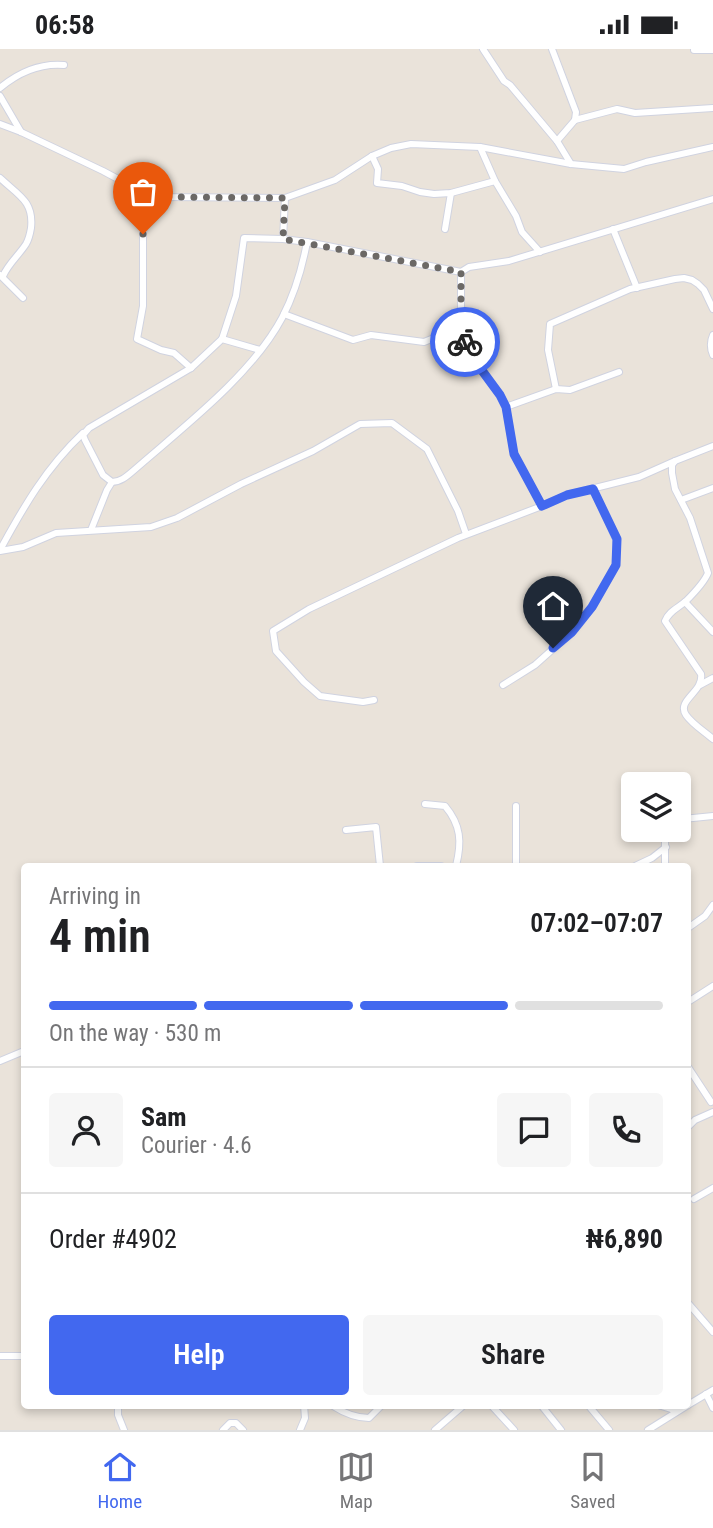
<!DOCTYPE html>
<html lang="en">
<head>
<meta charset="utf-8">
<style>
  :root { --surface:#fff; --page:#f6f6f6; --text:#202124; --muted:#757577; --line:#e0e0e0; --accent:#4268ef }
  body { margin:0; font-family:"Roboto Condensed",sans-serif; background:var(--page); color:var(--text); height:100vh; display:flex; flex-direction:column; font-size:26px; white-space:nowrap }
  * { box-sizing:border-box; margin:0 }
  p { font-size:23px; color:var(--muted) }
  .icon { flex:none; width:38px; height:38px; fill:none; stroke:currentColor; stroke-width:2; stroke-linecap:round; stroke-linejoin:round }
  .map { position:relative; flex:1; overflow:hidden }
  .side { position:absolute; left:21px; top:814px; width:670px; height:546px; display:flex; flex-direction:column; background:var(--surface); border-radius:7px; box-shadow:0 4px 10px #0003 }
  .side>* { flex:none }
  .buttons { position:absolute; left:621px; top:723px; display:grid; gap:14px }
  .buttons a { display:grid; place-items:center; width:70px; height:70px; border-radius:7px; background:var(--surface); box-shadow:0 4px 10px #0003; font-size:35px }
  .pin { position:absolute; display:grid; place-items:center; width:60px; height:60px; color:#fff; margin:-72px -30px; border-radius:50% 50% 50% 0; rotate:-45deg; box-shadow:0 0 7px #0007 }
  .pin .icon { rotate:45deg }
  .courier { position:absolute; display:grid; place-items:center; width:70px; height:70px; margin:-35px; border:5px solid #4268ef; border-radius:50%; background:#fff; color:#222; box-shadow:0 2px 9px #0007 }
  .head em { font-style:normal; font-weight:600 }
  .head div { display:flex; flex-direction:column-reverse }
  .head { display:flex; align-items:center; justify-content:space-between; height:119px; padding:0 28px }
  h1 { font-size:46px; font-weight:600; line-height:52px }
  .bar { display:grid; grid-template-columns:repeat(4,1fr); gap:10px 7px; align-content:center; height:84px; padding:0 28px }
  .bar i { height:9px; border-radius:5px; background:var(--line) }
  .bar .active { background:var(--accent) }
  .bar p { grid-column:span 4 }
  .line { display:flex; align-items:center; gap:18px; padding:0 28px; border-top:2px solid var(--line) }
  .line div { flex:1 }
  .round { display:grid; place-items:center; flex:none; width:74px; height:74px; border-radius:7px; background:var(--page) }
  .button { display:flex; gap:14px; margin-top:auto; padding:14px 28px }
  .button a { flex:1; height:80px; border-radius:7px; background:var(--accent); color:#fff; font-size:28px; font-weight:600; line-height:80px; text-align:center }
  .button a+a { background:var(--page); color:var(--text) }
  .status { display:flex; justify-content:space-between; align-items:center; height:49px; padding:0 35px; background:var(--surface); direction:ltr }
  .status svg { height:19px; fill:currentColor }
  .tab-bar { display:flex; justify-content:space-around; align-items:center; height:98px; border-top:2px solid var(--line); background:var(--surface); font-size:19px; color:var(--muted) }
  .tab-bar a { display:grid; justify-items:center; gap:4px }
  .tab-bar .active { color:var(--accent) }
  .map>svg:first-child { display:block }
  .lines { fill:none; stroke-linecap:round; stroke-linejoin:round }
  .minor-casing { stroke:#d0d3e0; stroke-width:8 }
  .minor { stroke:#fff; stroke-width:6 }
  .done { stroke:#6c6966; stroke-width:7; stroke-dasharray:0 12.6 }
  .route { stroke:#4268ef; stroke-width:9 }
</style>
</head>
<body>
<div class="status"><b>06:58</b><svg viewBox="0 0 49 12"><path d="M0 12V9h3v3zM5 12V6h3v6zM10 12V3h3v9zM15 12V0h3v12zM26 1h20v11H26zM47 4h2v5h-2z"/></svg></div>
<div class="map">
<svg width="713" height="1381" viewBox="0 0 713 1381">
  <rect width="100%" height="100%" fill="#eae3da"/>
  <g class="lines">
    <g class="minor-casing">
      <g id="minor">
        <polyline points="483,0 504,32 510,36 557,92 571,115"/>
        <polyline points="552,0 576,63 575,71 557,92"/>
        <polyline points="694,1 713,1"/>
        <path d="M0,39C19,23 39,14 64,16"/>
        <polyline points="0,47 21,83"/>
        <polyline points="575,71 617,60 635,64 713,59"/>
        <polyline points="0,75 21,83 103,122 146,145 168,148 285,149 335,131 372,107 391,99 411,95 480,98 571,115 624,120 646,113 713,98"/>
        <polyline points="480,98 495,132 516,167 522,183 540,203"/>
        <polyline points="372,107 378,120 377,134 402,137 420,143 434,145 451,144 495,132"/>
        <path d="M0,129C18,146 34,152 31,179C30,185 29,190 26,195C19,206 8,215 3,227"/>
        <polyline points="146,145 143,185 143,257 137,290 161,301 174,304 191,319"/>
        <polyline points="445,180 451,144"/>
        <polyline points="613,180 637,239"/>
        <polyline points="307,193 461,223 469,218 509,212 713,150"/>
        <polyline points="461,223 461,278 465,293 475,312 500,346 506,358 514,405 542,457"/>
        <polyline points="0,226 23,249"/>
        <polyline points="284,265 353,291 371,286 424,293 461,278"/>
        <path d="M713,286C710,293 710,299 713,306"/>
        <polyline points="222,290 236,247 244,189 283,190"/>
        <polyline points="556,340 548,301 550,275 630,240 675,230 684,229 692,231 698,235 704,241 713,260"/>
        <polyline points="506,358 556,340 570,341 619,323"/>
        <path d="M713,397L675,412L672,416V424L675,440L690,469L708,524C704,534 694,544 686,552C678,559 669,562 665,572L701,625C704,643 676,651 686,666C692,675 705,683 713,690"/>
        <polyline points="112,433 103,426 85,391 83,386 89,379 191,319 222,290 260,301"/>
        <polyline points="681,451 713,439"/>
        <path d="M91,481L107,441L112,433C120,433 126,428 133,422C182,379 251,327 282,269C294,246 302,220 307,193L283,190L285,149"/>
        <path d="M0,501C24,457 46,419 83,384"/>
        <polyline points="0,502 23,498 56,484 151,478 177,469 241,435 313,402 360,375 392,374 427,400 458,462 466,485"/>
        <polyline points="685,553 713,583"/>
        <polyline points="503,636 535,616 572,583 592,558 616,516 616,490 593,440"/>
        <polyline points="700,636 713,629"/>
        <polyline points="374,651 363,653 320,647 304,633 276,602 273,582 309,560 458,489 542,457 567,446 639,428 675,412"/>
        <path d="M425,755L445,757C461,776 462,793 456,817"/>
        <polyline points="679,772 683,770 713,767"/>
        <polyline points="346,781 376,778 380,817"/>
        <polyline points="417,817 441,817"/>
        <polyline points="516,817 516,757"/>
        <polyline points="635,817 652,809 666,798"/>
        <polyline points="665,817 665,790 669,780"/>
        <polyline points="688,879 705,867 713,856"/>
        <polyline points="688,953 713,937"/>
        <polyline points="0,1012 24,1002"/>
        <polyline points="688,1018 711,1053"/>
        <polyline points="688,1078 695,1071 713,1063"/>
        <polyline points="694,1150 713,1139"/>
        <polyline points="688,1254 713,1283"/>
        <polyline points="0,1307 24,1307"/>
        <polyline points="706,1345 713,1359"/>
        <polyline points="118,1356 118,1366 124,1381"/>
        <polyline points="491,1356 514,1381"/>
        <polyline points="541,1356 561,1381"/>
        <polyline points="588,1356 609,1381"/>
        <polyline points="658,1356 671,1360 676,1363"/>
        <polyline points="688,1356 713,1341"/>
        <path d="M333,1357C344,1364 356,1369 369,1369L382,1356"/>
        <polyline points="223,1381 230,1374 236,1374 243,1381"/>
        <polyline points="300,1381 305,1369 304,1356"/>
        <polyline points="435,1381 464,1356"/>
        <polyline points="648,1381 688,1356"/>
      </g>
    </g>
    <use href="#minor" class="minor"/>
  </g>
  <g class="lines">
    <polyline class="done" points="143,185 146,145 167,148 285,149 283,190 461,223 461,278 465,293"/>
    <polyline class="route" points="465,293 475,312 500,346 506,358 514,405 542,457 567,446 593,440 617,490 616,516 592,558 572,583 553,599"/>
  </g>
</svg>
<div class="buttons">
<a><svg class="icon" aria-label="layers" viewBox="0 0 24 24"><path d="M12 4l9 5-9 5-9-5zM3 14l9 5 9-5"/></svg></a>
</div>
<div class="pin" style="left:143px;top:185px;background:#ea580c"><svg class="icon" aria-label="bag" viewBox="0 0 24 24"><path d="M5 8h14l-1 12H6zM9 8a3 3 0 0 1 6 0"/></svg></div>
<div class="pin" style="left:553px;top:599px;background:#1f2937"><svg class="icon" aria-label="home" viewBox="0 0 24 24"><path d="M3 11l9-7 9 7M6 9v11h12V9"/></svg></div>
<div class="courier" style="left:465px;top:293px"><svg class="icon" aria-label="bike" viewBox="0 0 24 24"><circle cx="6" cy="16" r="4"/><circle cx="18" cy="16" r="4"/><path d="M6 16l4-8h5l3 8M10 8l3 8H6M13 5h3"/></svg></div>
<section class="side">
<div class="head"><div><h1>4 min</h1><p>Arriving in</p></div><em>07:02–07:07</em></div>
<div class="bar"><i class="active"></i><i class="active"></i><i class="active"></i><i></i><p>On the way · 530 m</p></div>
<div class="line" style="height:126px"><a class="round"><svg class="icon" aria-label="person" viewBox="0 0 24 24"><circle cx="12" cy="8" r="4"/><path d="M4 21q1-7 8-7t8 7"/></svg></a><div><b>Sam</b><p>Courier · 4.6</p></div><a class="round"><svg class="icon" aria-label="chat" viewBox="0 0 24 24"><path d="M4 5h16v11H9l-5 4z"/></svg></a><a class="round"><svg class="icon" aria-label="phone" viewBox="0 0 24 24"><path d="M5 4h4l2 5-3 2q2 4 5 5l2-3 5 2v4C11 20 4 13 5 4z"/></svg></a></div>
<div class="line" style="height:91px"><div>Order #4902</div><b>₦6,890</b></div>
<div class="button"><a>Help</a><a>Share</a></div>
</section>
</div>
<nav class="tab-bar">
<a class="active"><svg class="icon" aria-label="home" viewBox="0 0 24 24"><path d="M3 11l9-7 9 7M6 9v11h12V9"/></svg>Home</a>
<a><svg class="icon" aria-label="map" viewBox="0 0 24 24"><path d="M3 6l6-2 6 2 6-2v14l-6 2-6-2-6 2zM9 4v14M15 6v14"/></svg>Map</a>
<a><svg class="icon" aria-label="saved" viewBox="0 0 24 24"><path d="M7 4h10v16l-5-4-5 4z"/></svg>Saved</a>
</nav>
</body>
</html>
